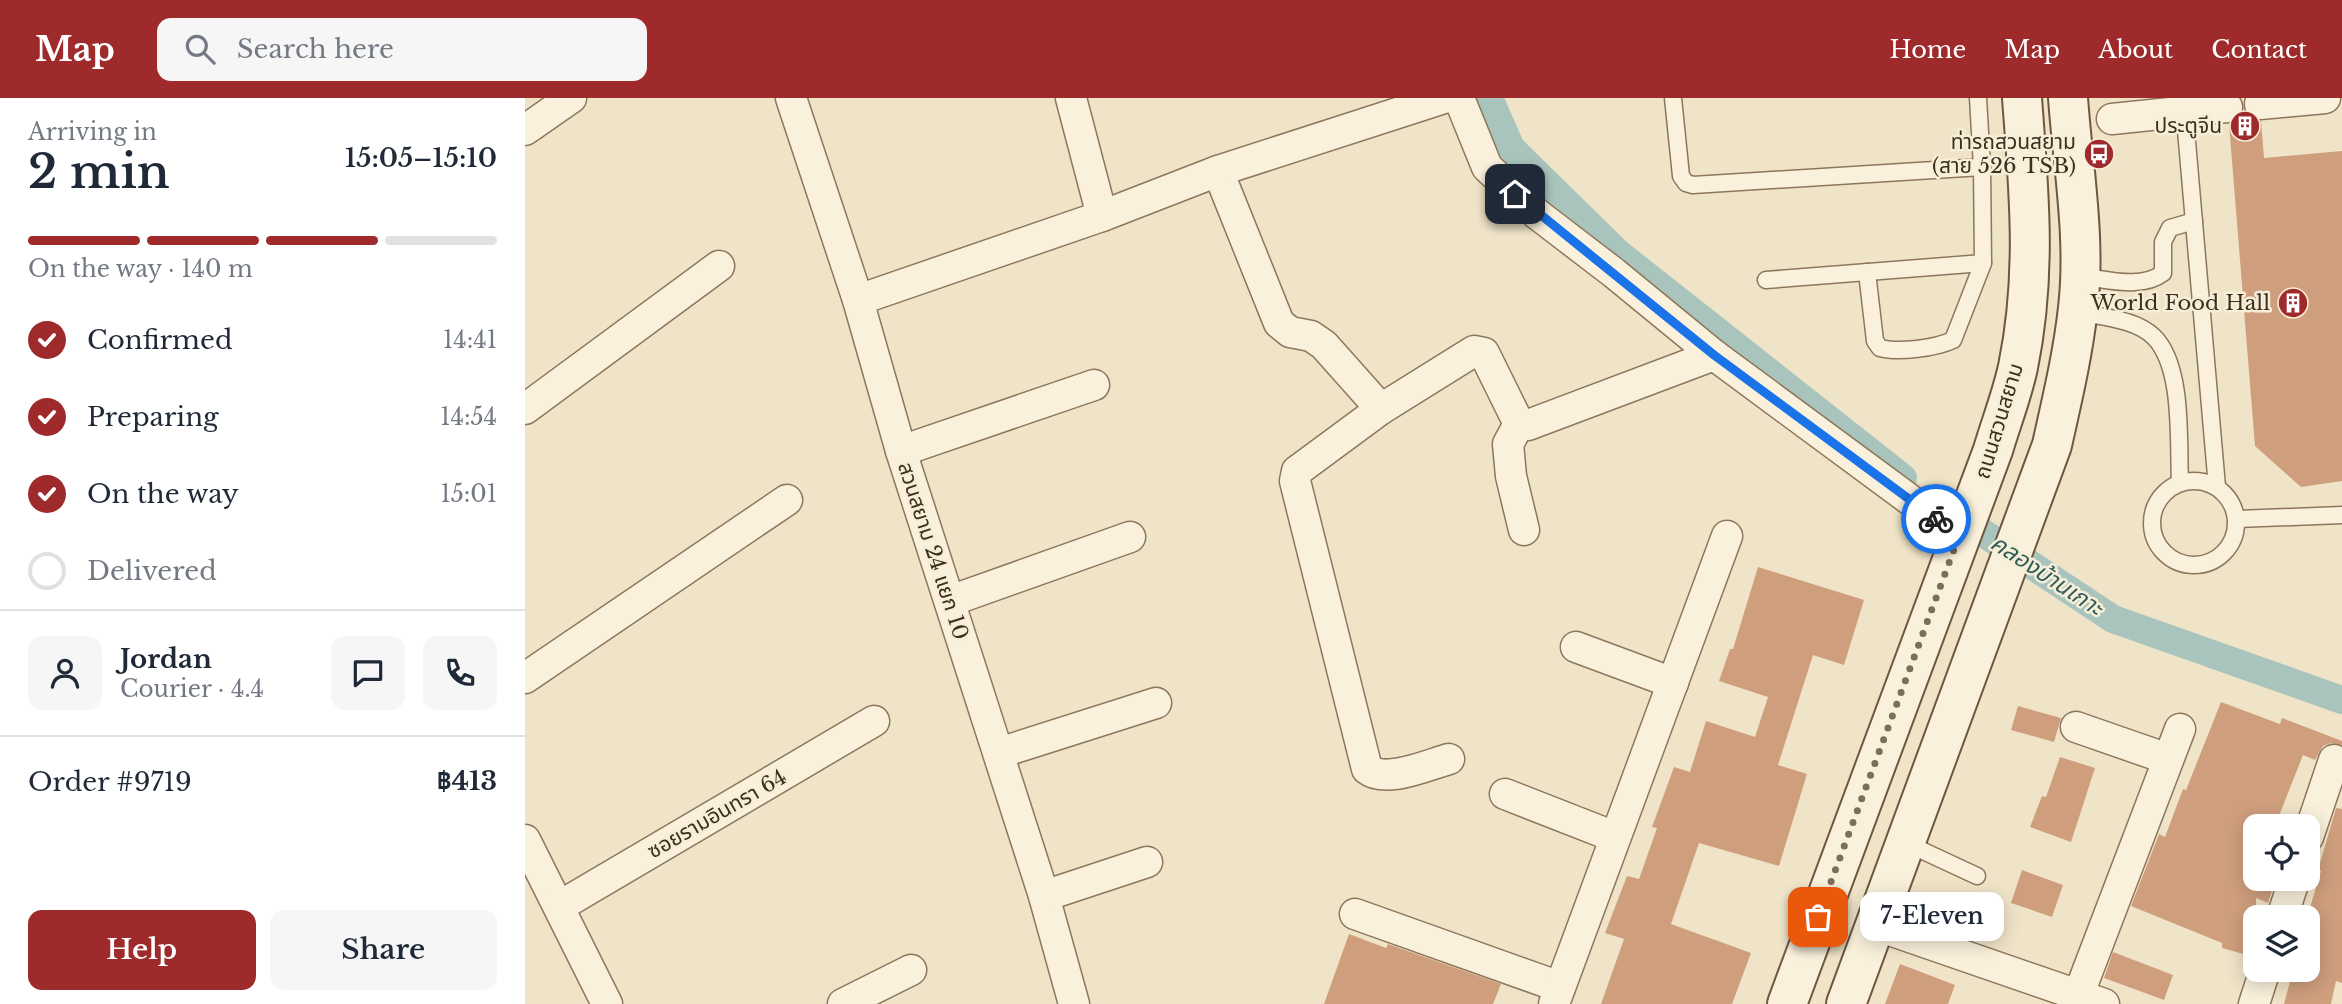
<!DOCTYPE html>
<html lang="en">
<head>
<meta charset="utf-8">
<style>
  :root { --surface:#fff; --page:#f6f6f7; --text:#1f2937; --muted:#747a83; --line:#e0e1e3; --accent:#9e2a2b }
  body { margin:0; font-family:"Libre Baskerville","Noto Sans Thai",serif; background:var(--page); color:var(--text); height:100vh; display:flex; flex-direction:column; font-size:26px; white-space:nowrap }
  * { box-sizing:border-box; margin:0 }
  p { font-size:23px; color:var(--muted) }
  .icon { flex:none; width:38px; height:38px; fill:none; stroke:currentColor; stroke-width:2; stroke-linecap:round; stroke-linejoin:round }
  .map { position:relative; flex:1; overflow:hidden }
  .side { display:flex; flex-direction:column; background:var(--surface); width:525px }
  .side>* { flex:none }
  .fabs { position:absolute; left:1718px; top:716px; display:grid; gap:14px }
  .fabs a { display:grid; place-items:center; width:77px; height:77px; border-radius:14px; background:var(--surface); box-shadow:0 4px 18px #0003; font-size:35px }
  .pin { position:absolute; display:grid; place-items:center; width:60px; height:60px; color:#fff; margin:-30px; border-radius:14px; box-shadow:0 4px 10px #0006 }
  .courier { position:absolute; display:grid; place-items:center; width:70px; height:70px; margin:-35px; border:5px solid #1a73e8; border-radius:50%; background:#fff; color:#222; box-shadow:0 2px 9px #0007 }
  .bubble { position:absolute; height:49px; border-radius:14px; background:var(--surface); box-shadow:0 4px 18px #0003; font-size:23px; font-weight:600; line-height:49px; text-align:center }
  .summary em { font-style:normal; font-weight:600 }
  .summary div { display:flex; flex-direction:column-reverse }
  .summary { display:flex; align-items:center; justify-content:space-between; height:119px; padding:0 28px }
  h1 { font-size:46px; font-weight:600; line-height:52px }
  .bar { display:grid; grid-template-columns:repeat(4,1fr); gap:10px 7px; align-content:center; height:84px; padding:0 28px }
  .bar i { height:9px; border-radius:5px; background:var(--line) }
  .bar .selected { background:var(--accent) }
  .bar p { grid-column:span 4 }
  .line { display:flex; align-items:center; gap:18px; padding:0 28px; border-top:2px solid var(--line) }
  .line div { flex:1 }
  .round { display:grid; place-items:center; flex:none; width:74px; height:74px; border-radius:14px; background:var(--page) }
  ol { padding:0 28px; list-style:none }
  li { display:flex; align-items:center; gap:21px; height:77px }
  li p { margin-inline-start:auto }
  li .icon { padding:7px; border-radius:50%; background:var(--accent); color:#fff; stroke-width:4 }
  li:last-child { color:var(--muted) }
  li i { width:38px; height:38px; border:4px solid var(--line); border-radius:50% }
  .primary-button { display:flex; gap:14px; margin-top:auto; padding:14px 28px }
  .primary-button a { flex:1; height:80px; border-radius:14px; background:var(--accent); color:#fff; font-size:28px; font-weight:600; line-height:80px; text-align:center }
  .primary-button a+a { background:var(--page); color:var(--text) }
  header { display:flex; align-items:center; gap:42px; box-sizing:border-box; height:98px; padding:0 35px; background:var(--accent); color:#fff }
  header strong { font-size:33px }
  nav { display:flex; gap:38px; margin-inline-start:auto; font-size:24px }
  .search { width:490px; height:63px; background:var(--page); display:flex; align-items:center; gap:18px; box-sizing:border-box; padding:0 24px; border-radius:14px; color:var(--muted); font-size:26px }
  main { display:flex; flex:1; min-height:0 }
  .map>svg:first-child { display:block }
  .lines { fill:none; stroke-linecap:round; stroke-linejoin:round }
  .canal { stroke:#a9c4bc; stroke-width:28 }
  .building { fill:#cf9f7d }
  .lane-casing { stroke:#8d765c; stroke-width:19 }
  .street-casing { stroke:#8d765c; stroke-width:33 }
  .secondary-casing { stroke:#6f573f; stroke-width:42 }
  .lane { stroke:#faf1dc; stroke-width:16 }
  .street { stroke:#faf1dc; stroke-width:30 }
  .secondary { stroke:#faf1dc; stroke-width:38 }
  .done { stroke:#7c6e5b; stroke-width:7; stroke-dasharray:0 12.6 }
  .route { stroke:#1a73e8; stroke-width:9 }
  .labels { text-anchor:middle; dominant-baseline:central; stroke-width:5; stroke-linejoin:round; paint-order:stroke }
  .poi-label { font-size:21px; fill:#3d2e20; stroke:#f7eed8; text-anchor:end }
  .street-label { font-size:21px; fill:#3d2e20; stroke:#f7eed8 }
  .water-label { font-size:23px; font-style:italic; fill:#2f5d5a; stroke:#f7eed8 }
</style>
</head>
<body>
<header>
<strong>Map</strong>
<div class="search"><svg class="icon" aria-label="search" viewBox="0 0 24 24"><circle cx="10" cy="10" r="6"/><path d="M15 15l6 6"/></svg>Search here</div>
<nav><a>Home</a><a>Map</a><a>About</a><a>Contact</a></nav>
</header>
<main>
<section class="side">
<div class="summary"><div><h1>2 min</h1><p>Arriving in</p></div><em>15:05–15:10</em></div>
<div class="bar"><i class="selected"></i><i class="selected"></i><i class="selected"></i><i></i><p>On the way · 140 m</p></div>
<ol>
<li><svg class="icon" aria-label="check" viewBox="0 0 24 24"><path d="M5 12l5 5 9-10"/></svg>Confirmed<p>14:41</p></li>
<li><svg class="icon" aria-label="check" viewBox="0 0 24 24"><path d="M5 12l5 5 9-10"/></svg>Preparing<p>14:54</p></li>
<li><svg class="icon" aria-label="check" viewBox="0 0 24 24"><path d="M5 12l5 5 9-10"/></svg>On the way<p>15:01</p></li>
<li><i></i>Delivered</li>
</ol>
<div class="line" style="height:126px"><a class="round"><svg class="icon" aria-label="person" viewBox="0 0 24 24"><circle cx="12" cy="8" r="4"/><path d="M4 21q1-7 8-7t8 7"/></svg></a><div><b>Jordan</b><p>Courier · 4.4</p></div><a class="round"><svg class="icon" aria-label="chat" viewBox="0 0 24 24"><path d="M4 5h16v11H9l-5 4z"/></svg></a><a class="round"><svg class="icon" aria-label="phone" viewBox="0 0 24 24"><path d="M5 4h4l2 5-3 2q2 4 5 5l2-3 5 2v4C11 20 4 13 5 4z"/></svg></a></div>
<div class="line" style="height:91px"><div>Order #9719</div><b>฿413</b></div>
<div class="primary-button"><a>Help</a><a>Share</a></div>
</section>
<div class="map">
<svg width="1817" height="906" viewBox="0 0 1817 906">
  <rect width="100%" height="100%" fill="#f0e4c8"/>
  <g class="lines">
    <g class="canal">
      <polyline points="964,0 986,50 1093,155 1378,380"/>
      <polyline points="1425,413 1588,521 1817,602"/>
    </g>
  </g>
  <g class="building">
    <polygon points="1719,11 1727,22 1736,23 1739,60 1817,53 1817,383 1776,389 1730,348 1704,26 1713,23"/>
    <polygon points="1233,469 1339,502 1319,567 1288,557 1253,667 1282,676 1254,768 1174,745 1146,826 1226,855 1207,906 1076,906 1099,841 1080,835 1102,778 1114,781 1132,730 1127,729 1149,669 1165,674 1181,623 1230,639 1243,599 1194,583 1205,551 1208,551"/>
    <polygon points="1696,604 1755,626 1757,620 1817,643 1817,647 1806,645 1798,648 1790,662 1778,657 1750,728 1731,728 1731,780 1751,780 1743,805 1731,800 1731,835 1722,857 1697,850 1697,845 1606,808 1634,736 1640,739 1658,691 1661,692"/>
    <polygon points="1493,608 1536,620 1529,644 1486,632"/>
    <polygon points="1535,659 1570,670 1546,744 1505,729 1517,698 1521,699"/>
    <polygon points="1811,710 1817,711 1817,885 1811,883 1806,906 1759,906 1768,872 1783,872 1783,816 1796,773 1793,772"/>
    <polygon points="1497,772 1538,787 1527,819 1486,805"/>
    <polygon points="824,836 861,850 863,846 976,886 968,906 799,906"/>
    <polygon points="1588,854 1648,877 1639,902 1579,880"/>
    <polygon points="1375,866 1430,887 1423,906 1360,906"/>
  </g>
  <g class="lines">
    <g class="lane-casing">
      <g id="lane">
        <polyline points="1148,0 1156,78 1161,85 1168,87 1457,69"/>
        <polyline points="1659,9 1692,389"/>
        <path d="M1342,174L1350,243L1355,250C1374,255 1411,250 1428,242L1458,165L1457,69L1453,0"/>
        <path d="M1554,178C1581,181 1616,192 1638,175V144L1645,130L1669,123"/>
        <polyline points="1241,182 1458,165"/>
        <path d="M1553,214C1577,219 1611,221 1629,239C1659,269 1653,345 1655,385"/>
        <circle cx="1669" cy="425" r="42"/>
        <polyline points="1712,421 1817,417"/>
        <polyline points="1381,745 1452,778"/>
      </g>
    </g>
    <g class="street-casing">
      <g id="street">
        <polyline points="266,0 333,202 376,353 519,798 549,906"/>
        <polyline points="546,0 577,118"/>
        <polyline points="934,0 962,69 1012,116 1089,175 1189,257 1434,438"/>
        <polyline points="1735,6 1800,0"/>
        <polyline points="1587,21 1702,9"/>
        <polyline points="0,32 46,0"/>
        <polyline points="693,73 754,225 765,234 786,238 799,247 856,311"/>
        <polyline points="333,202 577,118 693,73 919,0"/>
        <polyline points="0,311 194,168"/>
        <polyline points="994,326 1003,327 1189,257"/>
        <polyline points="994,326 983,346 986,378 999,432"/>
        <polyline points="376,353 569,287"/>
        <polyline points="425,503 605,439"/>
        <polyline points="1051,549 1148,585"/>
        <polyline points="0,580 262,402"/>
        <polyline points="1551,629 1643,661"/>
        <polyline points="474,655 631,605"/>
        <path d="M924,661C902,667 861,686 842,671L770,383L772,373L856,311L949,253L959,255L994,326"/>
        <polyline points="980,696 1090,739"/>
        <polyline points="1783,739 1809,662"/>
        <polyline points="0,742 82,906"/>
        <polyline points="519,798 622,764"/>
        <polyline points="35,808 349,623"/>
        <polyline points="830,816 1035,889"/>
        <polyline points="1757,819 1770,780"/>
        <polyline points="1350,827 1579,906"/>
        <polyline points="318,906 386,872"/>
        <polyline points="1029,906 1202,438"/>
        <polyline points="1550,906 1655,631"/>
        <polyline points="1729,906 1740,872"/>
      </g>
    </g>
    <g class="secondary-casing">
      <g id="secondary">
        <path d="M1262,906L1468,352C1476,325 1487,297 1493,269C1512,177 1504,93 1497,0"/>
        <path d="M1321,906L1527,347C1537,302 1548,256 1553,210C1561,141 1548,69 1543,0"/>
      </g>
    </g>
    <use href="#lane" class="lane"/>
    <use href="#street" class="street"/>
    <use href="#secondary" class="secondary"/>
  </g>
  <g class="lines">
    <polyline class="done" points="1293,819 1434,438 1411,421"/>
    <polyline class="route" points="990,96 1189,257 1411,421"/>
  </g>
  <defs>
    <g id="building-disc" transform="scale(1.575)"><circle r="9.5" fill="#9e2a2b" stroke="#f7eed8"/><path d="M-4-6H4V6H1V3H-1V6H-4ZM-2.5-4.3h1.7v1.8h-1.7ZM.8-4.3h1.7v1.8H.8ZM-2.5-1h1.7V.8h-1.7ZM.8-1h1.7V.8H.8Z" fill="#fff"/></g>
    <g id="bus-disc" transform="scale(1.575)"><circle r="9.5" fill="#9e2a2b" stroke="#f7eed8"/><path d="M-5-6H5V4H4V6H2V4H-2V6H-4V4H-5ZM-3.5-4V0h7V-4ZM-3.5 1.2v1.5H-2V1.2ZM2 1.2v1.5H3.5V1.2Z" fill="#fff"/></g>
  </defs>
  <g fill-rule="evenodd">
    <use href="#building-disc" x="1720" y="28"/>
    <use href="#bus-disc" x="1574" y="56"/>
    <use href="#building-disc" x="1768" y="205"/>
  </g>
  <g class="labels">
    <g class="poi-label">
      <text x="1697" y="28">ประตูจีน</text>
      <text x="1551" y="44">ท่ารถสวนสยาม<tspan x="1551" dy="24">(สาย 526 TSB)</tspan></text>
      <text x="1745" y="205">World Food Hall</text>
    </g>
    <g class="street-label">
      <text transform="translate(1474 323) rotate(-73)">ถนนสวนสยาม</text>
      <text transform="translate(408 453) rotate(72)">สวนสยาม 24 แยก 10</text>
      <text transform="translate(192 716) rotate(-30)">ซอยรามอินทรา 64</text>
    </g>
    <g class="water-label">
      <text transform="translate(1522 477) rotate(33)">คลองบ้านเกาะ</text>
    </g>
  </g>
</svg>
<div class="fabs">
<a><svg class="icon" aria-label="locate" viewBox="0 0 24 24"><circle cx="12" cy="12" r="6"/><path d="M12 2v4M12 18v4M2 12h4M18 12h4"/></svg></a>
<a><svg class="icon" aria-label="layers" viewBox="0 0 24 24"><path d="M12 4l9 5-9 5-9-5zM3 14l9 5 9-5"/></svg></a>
</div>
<div class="pin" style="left:1293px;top:819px;background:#ea580c"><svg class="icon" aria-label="bag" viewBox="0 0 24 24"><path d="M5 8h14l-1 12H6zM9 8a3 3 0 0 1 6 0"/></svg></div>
<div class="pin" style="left:990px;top:96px;background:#1f2937"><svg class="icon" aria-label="home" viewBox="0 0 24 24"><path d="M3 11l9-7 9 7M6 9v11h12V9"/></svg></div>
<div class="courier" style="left:1411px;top:421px"><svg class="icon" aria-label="bike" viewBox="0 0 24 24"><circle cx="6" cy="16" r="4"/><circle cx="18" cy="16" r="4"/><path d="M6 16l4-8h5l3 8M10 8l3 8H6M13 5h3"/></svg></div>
<div class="bubble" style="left:1335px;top:794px;width:144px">7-Eleven</div>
</div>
</main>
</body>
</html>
